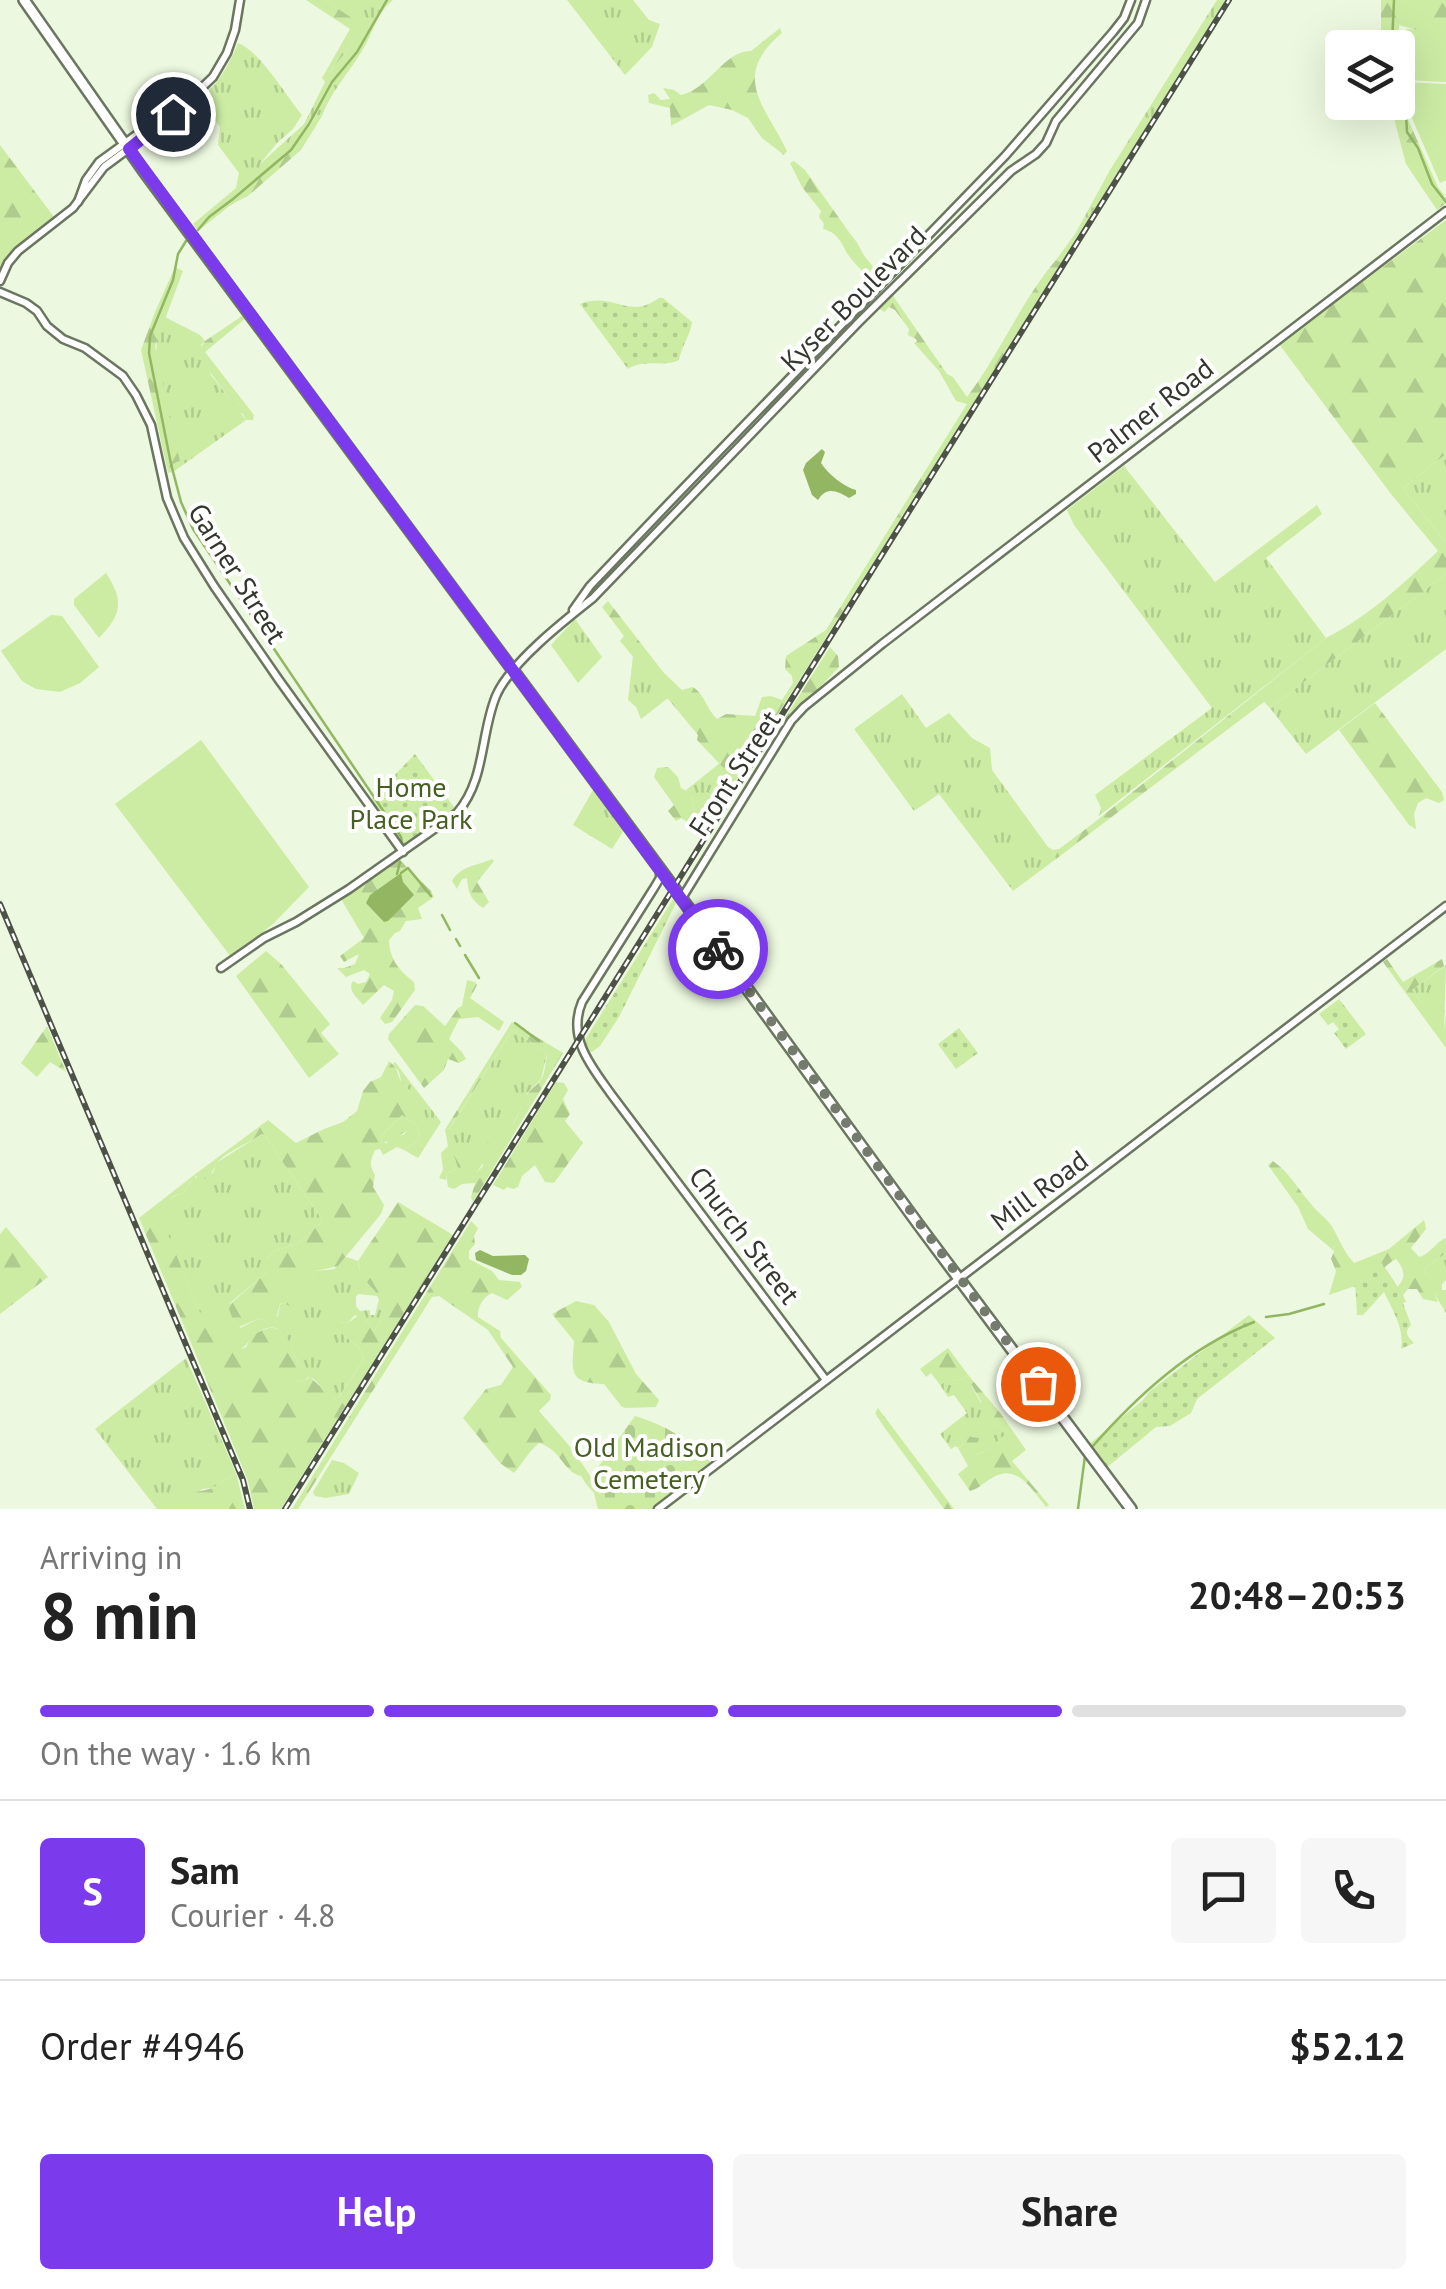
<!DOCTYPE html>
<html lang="en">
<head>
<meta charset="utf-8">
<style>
  :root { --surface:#fff; --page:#f6f6f6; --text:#222; --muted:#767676; --line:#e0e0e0; --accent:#7c3aed }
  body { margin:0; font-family:"PT Sans",sans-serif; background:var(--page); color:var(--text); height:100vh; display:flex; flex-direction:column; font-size:38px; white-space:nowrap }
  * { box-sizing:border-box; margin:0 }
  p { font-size:32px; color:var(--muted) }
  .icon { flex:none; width:55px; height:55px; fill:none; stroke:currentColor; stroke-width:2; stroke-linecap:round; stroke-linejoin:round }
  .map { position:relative; height:1509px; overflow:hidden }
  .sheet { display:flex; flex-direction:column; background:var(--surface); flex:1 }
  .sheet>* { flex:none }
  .buttons { position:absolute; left:1325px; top:30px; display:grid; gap:20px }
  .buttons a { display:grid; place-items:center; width:90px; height:90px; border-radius:10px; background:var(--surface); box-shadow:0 10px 40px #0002; font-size:50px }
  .pin { position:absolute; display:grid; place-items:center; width:85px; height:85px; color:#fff; margin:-42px; border:5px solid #fff; border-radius:50%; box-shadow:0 2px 10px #0007 }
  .courier { position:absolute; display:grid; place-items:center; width:100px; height:100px; margin:-50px; border:8px solid #7c3aed; border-radius:50%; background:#fff; color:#222; box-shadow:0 2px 12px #0007 }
  .overview em { font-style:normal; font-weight:700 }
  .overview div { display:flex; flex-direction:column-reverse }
  .overview { display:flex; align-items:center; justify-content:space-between; height:170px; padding:0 40px }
  h1 { font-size:65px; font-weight:700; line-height:75px }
  .bar { display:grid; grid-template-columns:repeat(4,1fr); gap:15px 10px; align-content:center; height:120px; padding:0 40px }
  .bar i { height:12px; border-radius:8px; background:var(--line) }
  .bar .active { background:var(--accent) }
  .bar p { grid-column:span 4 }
  .line { display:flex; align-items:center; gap:25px; padding:0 40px; border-top:2px solid var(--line) }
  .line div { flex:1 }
  .round { display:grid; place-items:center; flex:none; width:105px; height:105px; border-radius:10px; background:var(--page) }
  .primary-button { display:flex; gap:20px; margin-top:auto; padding:20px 40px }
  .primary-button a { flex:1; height:115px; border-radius:10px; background:var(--accent); color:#fff; font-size:40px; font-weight:700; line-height:115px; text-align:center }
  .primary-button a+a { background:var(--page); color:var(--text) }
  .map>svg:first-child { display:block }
  .grass { fill:url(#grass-tufts) }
  .forest { fill:url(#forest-firs) }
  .cemetery { fill:url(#cemetery-stones) }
  .park { fill:url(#park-dots) }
  .pitch { fill:#cceca4 }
  .water { fill:#92b661 }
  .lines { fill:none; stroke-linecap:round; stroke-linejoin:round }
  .stream { stroke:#92b661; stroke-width:2.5 }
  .minor-casing { stroke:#6b7660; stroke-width:11 }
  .major-casing { stroke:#6b7660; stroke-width:14 }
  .minor { stroke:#fff; stroke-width:6 }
  .major { stroke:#fff; stroke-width:9 }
  .rail-casing { stroke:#4d5247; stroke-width:6 }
  .rail { stroke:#fff; stroke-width:2.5; stroke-dasharray:8; stroke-linecap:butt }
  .done { stroke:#747b6c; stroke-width:10; stroke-dasharray:0 18 }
  .route { stroke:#7c3aed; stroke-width:12 }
  .labels { text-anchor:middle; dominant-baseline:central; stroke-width:8; stroke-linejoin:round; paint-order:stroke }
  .street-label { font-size:28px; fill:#33372e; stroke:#fff }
  .park-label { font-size:28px; fill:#475f23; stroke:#fff }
</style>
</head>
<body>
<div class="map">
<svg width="1446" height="1509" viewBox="0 0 1446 1509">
  <defs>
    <pattern id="grass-tufts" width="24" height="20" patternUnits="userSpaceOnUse" patternTransform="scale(2.5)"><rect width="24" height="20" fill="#cceca4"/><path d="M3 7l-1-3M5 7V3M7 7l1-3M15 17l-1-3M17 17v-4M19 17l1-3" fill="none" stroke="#b0cb8e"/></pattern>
    <pattern id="forest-firs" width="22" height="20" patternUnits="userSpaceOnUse" patternTransform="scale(2.5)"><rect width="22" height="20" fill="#cceca4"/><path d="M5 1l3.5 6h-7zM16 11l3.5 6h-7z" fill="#b0cb8e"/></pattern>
    <pattern id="cemetery-stones" width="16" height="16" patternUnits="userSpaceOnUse" patternTransform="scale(2.5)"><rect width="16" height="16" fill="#cceca4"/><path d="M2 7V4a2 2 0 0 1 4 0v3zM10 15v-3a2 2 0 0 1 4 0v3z" fill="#b0cb8e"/></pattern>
    <pattern id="park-dots" width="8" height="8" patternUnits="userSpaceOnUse" patternTransform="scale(2.5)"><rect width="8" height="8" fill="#cceca4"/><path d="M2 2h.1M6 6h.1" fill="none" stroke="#b0cb8e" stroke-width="1.8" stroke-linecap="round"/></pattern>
  </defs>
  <rect width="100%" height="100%" fill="#ecf8df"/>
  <g class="grass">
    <path d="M325,0H393C375,14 373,36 360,54C347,75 331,92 322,116L317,115L292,149L244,191L236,188L239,173L218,145L220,127L199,99C218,85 229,65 238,43C260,51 286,96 302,115L293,129L277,143L259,165L304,124L325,82L322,78L326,71L330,72C343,53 356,46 357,22Z"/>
    <polygon points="567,0 633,0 649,20 660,24 652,47 625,75"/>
    <polygon points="1217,0 1226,0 1062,263 1056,260 1075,234 1110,170"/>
    <polygon points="165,317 200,335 205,341 201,345 211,375 246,420 173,472 172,464 179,462 156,357 157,335"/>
    <polygon points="1446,454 1446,543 1403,488"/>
    <polygon points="1124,466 1215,582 1317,505 1322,514 1266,558 1326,638 1099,816 1101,808 1095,795 1212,708 1074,525 1067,510"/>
    <polygon points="1446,574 1446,649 1306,754 1270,708"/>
    <polygon points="575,619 602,657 578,683 551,645"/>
    <polygon points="633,656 668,698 641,719 636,707 628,700"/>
    <polygon points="902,694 926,728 949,713 972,738 990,748 992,770 1048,847 1053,850 1056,859 1013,891 939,794 914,811 854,729"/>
    <polygon points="720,763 734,778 701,818 694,812 692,795 685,791"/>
    <polygon points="593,790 596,790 623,826 624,830 612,849 573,825"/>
    <polygon points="1446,965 1444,1030 1412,990"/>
    <polygon points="512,1030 532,1043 534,1047 543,1050 547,1054 541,1079 527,1093 525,1101 509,1132 498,1141 475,1175 472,1177 467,1175 474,1170 458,1163 458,1168 446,1174 446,1180 439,1178 443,1170 441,1153 448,1146 445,1130 446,1128 449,1130"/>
    <polygon points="395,1062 441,1122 418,1158 404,1150 415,1143 420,1135 417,1126 382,1144 381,1136 402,1115 415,1124 417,1099 401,1081 399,1072 393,1064"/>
    <path d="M262,1134L265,1135C283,1164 304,1192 323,1221L297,1244L274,1251L267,1259V1272L230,1303L240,1328L260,1318L269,1323L278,1316L280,1305L283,1303L290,1305L316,1271L334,1269L346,1257L358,1261C360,1282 370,1280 378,1296L358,1294L356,1297V1306L360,1311L370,1310V1315H375L379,1299L385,1314L374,1332L366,1320L355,1315L348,1323L340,1322L337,1330L359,1347L364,1359L338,1398L332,1399L314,1379L308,1377L302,1382L296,1380L294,1376L299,1365C291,1349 285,1317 260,1331C253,1335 248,1344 241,1349L200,1313L157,1209L176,1195L182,1194L192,1181L180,1186L194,1175L196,1178L213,1173L216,1163Z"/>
    <polygon points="1446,1253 1446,1280 1442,1284 1442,1290 1446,1290 1446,1313 1431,1288 1437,1283 1426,1274 1424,1269"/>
    <polygon points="186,1358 236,1473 213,1488 202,1489 185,1509 157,1509 95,1429"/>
    <polygon points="969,1376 974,1382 971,1385 992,1423 1001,1426 1007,1434 984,1452 974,1455 975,1448 964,1423 961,1436 964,1444 958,1448 956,1446 951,1449 940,1434 967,1413 954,1395 948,1397 940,1385 950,1378 956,1381"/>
    <polygon points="332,1460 344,1463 359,1473 349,1494 326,1498 315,1496 313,1492"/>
  </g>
  <g class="forest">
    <path d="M306,0H325L358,22C356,46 343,53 330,72L326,71L350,29Z"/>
    <polygon points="1381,0 1446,0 1446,32 1427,33 1399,25 1398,62 1398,48 1381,47"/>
    <path d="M780,28L782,33C730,77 765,105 787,151L784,155L762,138L748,118L732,110L709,105L671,126L670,108L649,103L648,95L654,93L661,100L670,99L663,88L674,90L681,95C709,89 725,50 751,51Z"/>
    <polygon points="1398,97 1438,187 1446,198 1446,203 1437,210 1406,164 1390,103 1398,102"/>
    <path d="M317,115L322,116L301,150L248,196L232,204L198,231L193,224L236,188L245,190C272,167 298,145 317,115Z"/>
    <polygon points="0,145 60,225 0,272"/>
    <path d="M794,161L805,170L851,235C857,242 858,244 862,252C867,261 874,265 878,276L873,281C865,273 856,266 849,256C842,246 840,233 823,229L824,224L819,217L821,211L802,187L790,163Z"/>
    <path d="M1446,220V454L1403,488L1446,543V574L1270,708L1264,702L1056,859L1053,850L1059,849L1091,825L1326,638C1369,616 1403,584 1438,551L1391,494L1279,344Z"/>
    <path d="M1056,260L1062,263L732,787L699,836L696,827L681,818L676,821L668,811L674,805L654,777L657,768L668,767L678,777L681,788L692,794L694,812L701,818L706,814L710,799L718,795L733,778L697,740L698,735L620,641L624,636L602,607L608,601L664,673L682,690L693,687C705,695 707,710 717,719L726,714L755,716L762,697L771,696L782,700L793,683L792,676L785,669L786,656L826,630L967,404L956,401L939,371L914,343L917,342L916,339L908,335L909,329L895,310L889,307L884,312L879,308L891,293L947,374L953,377L967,397C1000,354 1021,301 1056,260Z"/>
    <polygon points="175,267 183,271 155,346 180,461 173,464 173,472 168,473 141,350 155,312"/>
    <polygon points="242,316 246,318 205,352 254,415 253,420 246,420 243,414 239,412 202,361 198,352 205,341"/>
    <polygon points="830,647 838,656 839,667 788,721 780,726"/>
    <polygon points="1375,703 1442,792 1444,800 1439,803 1426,798 1418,803 1414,814 1416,829 1409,825 1339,730"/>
    <path d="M399,859L431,891L434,897L418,908L422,919L406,921L400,931L395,933L389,940C389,958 399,971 414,982L415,990L392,1022L385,1024L380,1018L392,1000L394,991L384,985L363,1005C357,997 347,991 353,981L358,984L366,982L370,974L364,970L346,977L337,968H344L355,964L359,954L344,962L340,956L364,938L341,899Z"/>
    <path d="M492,859L494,861L477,882L489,902L483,908C471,900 468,893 467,878L462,879L457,889L452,881C460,866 477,866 492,859Z"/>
    <polygon points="266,951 281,964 330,1024 321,1033 339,1054 309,1078 236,976"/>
    <polygon points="1387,959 1403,982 1442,959 1444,966 1412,990 1444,1029 1446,1016 1446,1048 1383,962"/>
    <polygon points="467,980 475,982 477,985 470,998 504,1022 499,1031 478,1017 459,1019 449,1039 462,1052 466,1059 459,1063 448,1059 444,1070 424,1088 388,1039 389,1034 415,1005 423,1006 445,1026 458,1008 462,1006"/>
    <path d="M512,1022L563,1053L473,1202L471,1197L475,1183L462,1184L454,1189L448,1187L446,1174L458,1168L454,1155L459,1154L461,1157H469L474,1162V1170L468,1175L472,1177L483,1166L482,1149L487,1142C512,1139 517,1116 526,1096C530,1089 538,1085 542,1078C545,1071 546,1061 547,1054L543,1050L534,1048L532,1043L512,1030L448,1131L446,1128Z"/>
    <polygon points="47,1026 66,1072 50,1062 37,1077 21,1063"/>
    <path d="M389,1061C400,1071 396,1072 401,1081C404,1085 419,1100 424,1102L425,1123L415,1124L402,1115L381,1136L382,1143H387L389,1136L397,1133L403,1135L410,1128L417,1126L420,1135L415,1143L404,1150L397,1147L383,1155L380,1149L375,1150C370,1161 369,1165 375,1175L373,1187L384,1205L381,1214L338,1266L316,1271L290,1306L283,1303L280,1304L275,1323H269L260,1318L236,1328L228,1306L267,1272V1259L274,1251L297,1244L323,1221C304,1192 283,1164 265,1135L262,1134C250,1142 224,1153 217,1163C213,1168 212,1174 209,1178L200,1180L194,1175L268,1120L296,1143L324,1129L343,1122L357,1111L363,1091L370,1082L381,1077Z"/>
    <polygon points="556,1082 564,1083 568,1090 563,1099 570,1114 565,1121 583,1143 554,1183 545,1182 535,1165 522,1176 518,1187 513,1189 507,1187 504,1190 493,1185"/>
    <path d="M1273,1161C1289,1172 1298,1189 1311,1204C1318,1213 1327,1218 1333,1228C1340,1241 1344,1252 1354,1263L1389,1249L1424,1220L1426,1229L1411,1248L1419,1257C1431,1254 1435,1242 1446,1238V1253L1424,1269L1426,1274L1438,1282L1432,1288L1438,1302L1423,1299L1417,1289H1408L1403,1295L1406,1302L1395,1305L1394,1289C1407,1281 1405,1269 1396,1259C1384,1265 1374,1279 1363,1288L1352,1287L1329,1295L1336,1271L1331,1259L1334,1251L1308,1229L1298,1207L1268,1165Z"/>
    <path d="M192,1181L182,1194L175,1195L158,1210L200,1313L218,1315L235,1334L242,1349L246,1347C251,1338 253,1334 263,1330C287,1320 291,1349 299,1365L295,1376L296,1380L301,1382L310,1377L334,1399L339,1397L364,1359L359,1347L337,1330L336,1327L340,1322L348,1323L364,1311L366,1320L374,1332L385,1314L375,1291L361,1276L358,1261L398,1202L453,1235L281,1509H254L248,1481L228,1432L139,1218L180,1186Z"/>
    <path d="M471,1221L478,1228L474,1236L475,1244L469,1251V1259L492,1271L499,1280L520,1282L522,1287L507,1300L492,1293C483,1297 477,1308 478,1317L500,1331L501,1338L551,1395L550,1400L539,1411L573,1450L591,1477L586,1484L581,1476C562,1471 562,1450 539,1443C528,1452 523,1463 514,1473L500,1463L463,1418L486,1389L501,1385L513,1367L488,1330L439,1296L432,1297L298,1509H292Z"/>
    <polygon points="6,1227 48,1277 0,1314 0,1234"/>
    <path d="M576,1301L594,1305L609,1322L636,1374L659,1400L656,1407L626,1408L622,1407L604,1384C568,1383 572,1372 574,1341L552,1314Z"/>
    <polygon points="948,1348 969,1376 956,1381 950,1379 940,1385 931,1373 926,1377 920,1369"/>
    <path d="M974,1382L1001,1414L1026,1450L1012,1461L1049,1505L1046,1507C1032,1490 1017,1462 992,1478C983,1483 980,1488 970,1491L958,1474L968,1466L958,1448L964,1444L961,1436L955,1431L959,1425L964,1423L971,1437L979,1438L975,1455L984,1452L1006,1434C1002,1426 996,1422 986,1424L982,1418L981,1401L971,1384Z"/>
    <polygon points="878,1408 954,1509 944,1509 884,1427 875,1413"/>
    <polygon points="236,1473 245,1509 185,1509 193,1493 213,1488"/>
  </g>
  <path class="cemetery" d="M635,1416C664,1424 691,1441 712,1463L652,1509H598L594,1493L586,1484Z"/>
  <g class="park">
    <path d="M659,298H663L692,322C691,334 681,347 679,360C664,368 645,358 628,369L580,304C614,291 628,321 659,298Z"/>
    <polygon points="415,754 456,810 404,848 367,804"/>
    <polygon points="675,896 677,901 619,1017 600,1046 592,1052 588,1051 583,1043"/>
    <polygon points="1339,999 1366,1034 1346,1049 1334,1033 1339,1029 1333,1022 1328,1025 1319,1014"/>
    <polygon points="959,1028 978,1053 956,1069 938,1044"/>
    <path d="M1382,1263L1396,1284L1411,1325C1403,1332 1408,1337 1414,1343L1401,1349C1405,1329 1392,1309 1384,1292L1363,1315H1357L1355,1281Z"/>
    <polygon points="1249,1315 1275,1338 1197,1399 1191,1413 1170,1426 1156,1427 1105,1469 1087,1446 1143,1400 1150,1391"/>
  </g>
  <g class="pitch">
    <polygon points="1406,29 1446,31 1446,82 1404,80"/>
    <polygon points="1403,82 1446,84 1446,180 1440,183 1399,88"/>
    <path d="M106,573C124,601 122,614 99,638L74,605V599Z"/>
    <polygon points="51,615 62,616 99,667 80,683 60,692 36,689 22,681 1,651"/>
    <polygon points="201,740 309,887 273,924 231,957 115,804"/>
  </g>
  <g class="water">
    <path d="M822,449L825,452L821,463C828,474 844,487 856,490V494L849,498C837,491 827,486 818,500L812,495L803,470L806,463Z"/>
    <polygon points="401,873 403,882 414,895 388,921 384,922 366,903 370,895"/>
    <polygon points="480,1250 493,1256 525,1255 529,1259 526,1271 521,1275 512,1275 476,1260 475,1253"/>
  </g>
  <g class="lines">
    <g class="stream">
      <polyline points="1394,0 1392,44 1395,48"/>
      <polyline points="1396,102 1406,115 1407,132 1418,148 1432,184 1446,202"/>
      <polyline points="198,230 209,217 233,199 291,150 309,124 332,82 357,52 387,0"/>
      <polyline points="186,241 178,254 173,280 150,336 149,353 171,464 181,502 193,529 401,837 402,842"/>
      <polyline points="401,873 408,868 431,896"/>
      <polyline points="397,874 400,862"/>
      <polyline points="442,915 450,930"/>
      <polyline points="456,939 460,946"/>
      <polyline points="465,955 479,978"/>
      <polyline points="515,1023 539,1041"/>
      <polyline points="1266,1317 1289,1314 1324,1304"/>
      <path d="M1092,1447C1137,1396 1190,1347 1254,1322"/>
      <polyline points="1078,1509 1085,1456"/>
    </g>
    <g class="minor-casing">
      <g id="minor">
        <polyline points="78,202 86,180 99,162 165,114 191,98 213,77 227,53 235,30 240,0"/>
        <polyline points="0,281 8,263 18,251 73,208 104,167 167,120 175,110"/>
        <polyline points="0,292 26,303 37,311 47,326 63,339 85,348 123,376 136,395 151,425 167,498 184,538 214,586 279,680 403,852"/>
        <polyline points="573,610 590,586 670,502 1005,156 1113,32 1124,18 1131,0"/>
        <path d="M660,871V878L654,888L582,1002C567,1038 591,1066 611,1094L826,1380"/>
        <polyline points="682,898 791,721 804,707 882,644 1446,211"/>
        <path d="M221,968L264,938L296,922L349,889L457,813C486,779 480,735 496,696C510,663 565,620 593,598L859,322L1011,171L1036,154L1046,143L1056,121L1138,23L1146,0"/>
        <polyline points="658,1509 1446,906"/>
      </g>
    </g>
    <g class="major-casing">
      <polyline id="major" points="24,0 143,170 674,888 918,1224 1131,1509"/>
    </g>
    <use href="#minor" class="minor"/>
    <use href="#major" class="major"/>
    <g class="rail-casing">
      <g id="rail">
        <polyline points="0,904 243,1480 250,1509"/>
        <polyline points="285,1509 1229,0"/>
      </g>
    </g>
    <use href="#rail" class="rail"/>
  </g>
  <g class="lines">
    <polyline class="done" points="718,949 1038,1384"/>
    <polyline class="route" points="173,114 129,149 718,949"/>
  </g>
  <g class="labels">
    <g class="street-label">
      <text transform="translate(853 298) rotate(-45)">Kyser Boulevard</text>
      <text transform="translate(1150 410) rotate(-38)">Palmer Road</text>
      <text transform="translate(238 573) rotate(58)">Garner Street</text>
      <text transform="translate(734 773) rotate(-57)">Front Street</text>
      <text transform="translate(1039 1190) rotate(-37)">Mill Road</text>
      <text transform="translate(745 1235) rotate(53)">Church Street</text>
    </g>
    <g class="park-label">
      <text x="411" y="786">Home<tspan x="411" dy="32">Place Park</tspan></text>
      <text x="649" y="1446">Old Madison<tspan x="649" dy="32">Cemetery</tspan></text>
    </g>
  </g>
</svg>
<div class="buttons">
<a><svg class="icon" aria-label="layers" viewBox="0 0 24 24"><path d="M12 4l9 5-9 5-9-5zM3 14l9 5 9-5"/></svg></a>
</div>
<div class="pin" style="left:1038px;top:1384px;background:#ea580c"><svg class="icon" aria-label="bag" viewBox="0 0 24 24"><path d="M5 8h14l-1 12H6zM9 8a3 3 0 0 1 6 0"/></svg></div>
<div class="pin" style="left:173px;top:114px;background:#1f2937"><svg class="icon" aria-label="home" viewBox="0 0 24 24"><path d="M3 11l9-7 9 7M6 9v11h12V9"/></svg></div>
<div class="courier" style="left:718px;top:949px"><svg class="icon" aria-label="bike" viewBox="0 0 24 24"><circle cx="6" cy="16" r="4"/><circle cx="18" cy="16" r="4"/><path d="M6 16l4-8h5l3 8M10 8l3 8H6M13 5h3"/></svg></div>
</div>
<section class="sheet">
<div class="overview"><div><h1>8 min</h1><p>Arriving in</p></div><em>20:48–20:53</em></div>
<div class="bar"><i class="active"></i><i class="active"></i><i class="active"></i><i></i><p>On the way · 1.6 km</p></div>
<div class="line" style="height:180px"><b class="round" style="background:var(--accent);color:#fff">S</b><div><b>Sam</b><p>Courier · 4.8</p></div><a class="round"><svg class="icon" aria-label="chat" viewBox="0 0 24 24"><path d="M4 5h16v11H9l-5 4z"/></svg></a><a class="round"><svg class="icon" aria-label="phone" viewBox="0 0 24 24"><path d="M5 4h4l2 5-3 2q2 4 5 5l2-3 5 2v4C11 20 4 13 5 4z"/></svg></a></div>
<div class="line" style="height:130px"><div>Order #4946</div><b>$52.12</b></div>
<div class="primary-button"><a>Help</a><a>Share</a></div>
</section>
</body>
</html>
